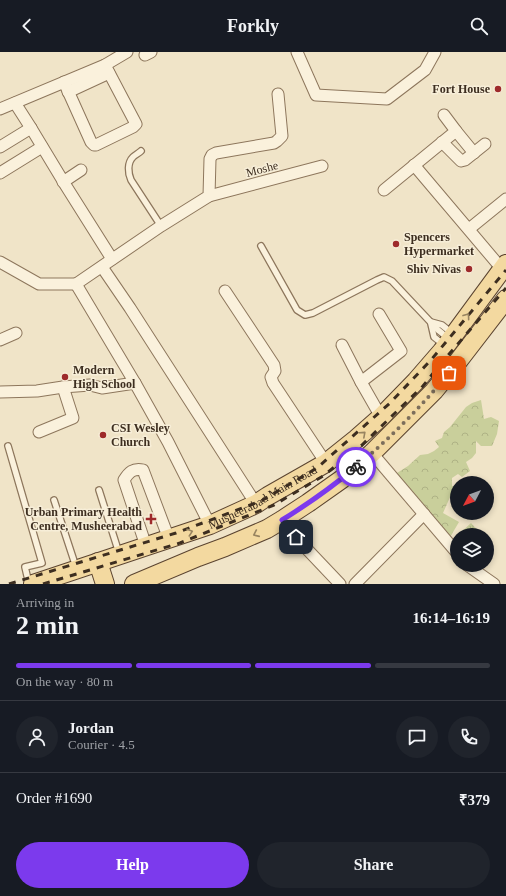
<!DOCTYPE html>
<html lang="en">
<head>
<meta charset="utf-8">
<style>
  :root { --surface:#171b24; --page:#20242c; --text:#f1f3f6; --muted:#9ea1a6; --line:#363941; --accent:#7c3aed }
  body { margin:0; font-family:"Times New Roman",serif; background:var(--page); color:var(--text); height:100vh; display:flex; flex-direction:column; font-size:15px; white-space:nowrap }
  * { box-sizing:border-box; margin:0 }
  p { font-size:13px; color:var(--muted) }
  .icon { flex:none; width:22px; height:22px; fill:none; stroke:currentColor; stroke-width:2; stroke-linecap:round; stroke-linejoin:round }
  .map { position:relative; height:532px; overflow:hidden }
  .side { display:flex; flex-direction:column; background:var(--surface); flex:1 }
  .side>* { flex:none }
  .needle { width:26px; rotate:229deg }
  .tools { position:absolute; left:450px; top:424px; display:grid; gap:8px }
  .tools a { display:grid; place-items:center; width:44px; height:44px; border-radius:50%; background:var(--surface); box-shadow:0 2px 6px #0003; font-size:20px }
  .pin { position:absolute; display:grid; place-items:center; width:34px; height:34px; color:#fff; margin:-17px; border-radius:8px; box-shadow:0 2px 6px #0006 }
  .courier { position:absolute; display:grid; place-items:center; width:40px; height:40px; margin:-20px; border:3px solid #7c3aed; border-radius:50%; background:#fff; color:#222; box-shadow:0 1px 5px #0007 }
  .overview em { font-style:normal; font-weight:600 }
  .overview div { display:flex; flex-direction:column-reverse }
  .overview { display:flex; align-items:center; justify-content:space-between; height:68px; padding:0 16px }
  h1 { font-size:26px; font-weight:600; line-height:30px }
  .bar { display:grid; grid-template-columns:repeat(4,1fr); gap:6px 4px; align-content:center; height:48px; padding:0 16px }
  .bar i { height:5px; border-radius:3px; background:var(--line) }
  .bar .on { background:var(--accent) }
  .bar p { grid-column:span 4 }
  .line { display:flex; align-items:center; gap:10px; padding:0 16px; border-top:1px solid var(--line) }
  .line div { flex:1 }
  .round { display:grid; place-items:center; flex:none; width:42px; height:42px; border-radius:21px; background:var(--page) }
  .button { display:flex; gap:8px; margin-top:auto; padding:8px 16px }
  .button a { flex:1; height:46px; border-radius:24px; background:var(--accent); color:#fff; font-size:16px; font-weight:600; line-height:46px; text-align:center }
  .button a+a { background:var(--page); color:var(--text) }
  header { display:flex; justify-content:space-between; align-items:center; height:52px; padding:0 16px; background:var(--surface); font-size:18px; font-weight:600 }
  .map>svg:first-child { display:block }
  .grass { fill:url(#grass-tufts) }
  .forest { fill:url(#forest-crowns) }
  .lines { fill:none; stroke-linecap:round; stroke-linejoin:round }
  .lane-casing { stroke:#8d765c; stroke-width:8 }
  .street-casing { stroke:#8d765c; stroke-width:13 }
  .primary-casing { stroke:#5b4430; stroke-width:20 }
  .lane { stroke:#faf1dc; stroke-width:5.5 }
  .street { stroke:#faf1dc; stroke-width:11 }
  .primary { stroke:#f3d9a0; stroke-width:18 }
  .rail { stroke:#3d2e20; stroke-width:3; stroke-dasharray:7 7; stroke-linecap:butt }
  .oneway { stroke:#988460 }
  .done { stroke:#7c6e5b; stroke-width:4; stroke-dasharray:0 7.2 }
  .route { stroke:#7c3aed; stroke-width:5 }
  .poi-dot { fill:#9e2a2b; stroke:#f7eed8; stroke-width:1.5 }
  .labels { text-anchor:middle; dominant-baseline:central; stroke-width:3; stroke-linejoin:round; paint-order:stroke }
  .poi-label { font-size:12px; font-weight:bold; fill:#3d2e20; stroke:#f7eed8; text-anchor:end }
  .street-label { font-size:12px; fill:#3d2e20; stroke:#f7eed8 }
</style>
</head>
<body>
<header><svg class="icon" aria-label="back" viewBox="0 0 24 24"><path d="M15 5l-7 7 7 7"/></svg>Forkly<svg class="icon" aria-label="search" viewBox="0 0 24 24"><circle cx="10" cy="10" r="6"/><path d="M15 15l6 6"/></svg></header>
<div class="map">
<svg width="506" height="532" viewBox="0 0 506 532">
  <defs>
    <pattern id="grass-tufts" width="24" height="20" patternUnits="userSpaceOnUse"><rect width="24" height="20" fill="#c9cf9b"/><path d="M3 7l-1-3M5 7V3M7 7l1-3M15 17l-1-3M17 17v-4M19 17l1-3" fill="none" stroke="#aeb285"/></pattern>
    <pattern id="forest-crowns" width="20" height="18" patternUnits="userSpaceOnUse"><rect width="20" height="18" fill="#c9cf9b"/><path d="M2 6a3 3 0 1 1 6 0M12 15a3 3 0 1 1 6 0" fill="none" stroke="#aeb285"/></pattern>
  </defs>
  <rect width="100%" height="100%" fill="#f0e4c8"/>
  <polygon class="grass" points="471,471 482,483 458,483"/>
  <polygon class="forest" points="481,348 484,367 491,365 499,369 497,382 492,394 481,394 476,389 476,401 472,406 466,410 470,419 462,425 458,422 452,426 452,434 457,434 457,435 451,443 443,461 459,470 449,487 398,427 397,421 408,414 420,403 428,402 434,399 439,395 435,389 442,386 444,380 450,375 466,355 472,351"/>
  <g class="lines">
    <g class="lane-casing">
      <g id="lane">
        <path d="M141,99C139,101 135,103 133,105C127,111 128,121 131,128L161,174"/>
        <polyline points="261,194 297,258 305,263 313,261 377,228 384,225 392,229 438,278 448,286"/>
        <polyline points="431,270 442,273 453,282"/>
        <polyline points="431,272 434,285 444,293"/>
        <polyline points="8,394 42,511 25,515 29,532"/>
        <polyline points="99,438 119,501"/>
        <polyline points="54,448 76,515"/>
      </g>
    </g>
    <g class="street-casing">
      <g id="street">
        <polyline points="297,0 316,43 387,47 425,18 435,0"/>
        <polyline points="145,3 151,0"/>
        <polyline points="64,30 91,90 94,93 96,93 133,75 136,72 105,13"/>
        <polyline points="68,40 109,21"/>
        <polyline points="15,51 31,76"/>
        <polyline points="0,57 105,13 127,0"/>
        <polyline points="456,79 474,101"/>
        <polyline points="442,90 461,109 465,108 485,92"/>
        <polyline points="0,95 31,76 66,134 112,207"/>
        <polyline points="414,113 502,217"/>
        <polyline points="0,121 42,95"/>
        <polyline points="63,130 81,118"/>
        <polyline points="384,138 456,79 444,63"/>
        <polyline points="209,144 322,114"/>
        <polyline points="469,177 506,147"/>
        <polyline points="0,210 39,232 76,232"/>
        <polyline points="102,215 130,256 256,452"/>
        <polyline points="225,239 274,313 275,319 271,325 273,331 326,411"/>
        <polyline points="0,288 16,281"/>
        <polyline points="342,293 361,330 381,365"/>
        <polyline points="361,330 401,299 379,262"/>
        <polyline points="0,340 37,339 63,335 90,333 102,336 135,331"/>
        <polyline points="39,380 73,366 63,335"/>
        <polyline points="372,401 457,501"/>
        <polyline points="282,468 303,493 340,532"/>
        <polyline points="210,473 168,390 135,331 76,232 161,174 209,144 210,107 212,103 216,101 274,91 277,89 282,84 278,42"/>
        <path d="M146,494L124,428C129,420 133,416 143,418L169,487"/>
        <polyline points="467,513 494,532"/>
        <polyline points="355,532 424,462"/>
      </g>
    </g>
    <g class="primary-casing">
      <g id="primary">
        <polyline points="98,510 105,532"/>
        <path id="s1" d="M33,532L210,473L256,452L268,444L326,411L356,387L381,365L416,329L442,299L506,212"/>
        <polyline points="134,532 198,505 225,495 267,477 282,468 308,451 342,427 372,401 434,339 456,312 506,247"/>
      </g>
    </g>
    <use href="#lane" class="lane"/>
    <use href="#street" class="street"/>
    <use href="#primary" class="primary"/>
    <g class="rail">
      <polyline points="9,532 176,481 261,449 317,416 390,351 431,308 506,218"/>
      <polyline points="43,532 180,491 274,453 323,424 362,393 423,334 438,315 506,236"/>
    </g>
  </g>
  <defs><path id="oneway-chevron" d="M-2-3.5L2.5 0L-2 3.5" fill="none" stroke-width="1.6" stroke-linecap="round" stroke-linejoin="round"/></defs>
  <g class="oneway">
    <use href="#oneway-chevron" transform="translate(467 264) rotate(-54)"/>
    <use href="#oneway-chevron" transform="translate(363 382) rotate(-42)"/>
    <use href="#oneway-chevron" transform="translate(190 480) rotate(-19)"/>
    <use href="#oneway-chevron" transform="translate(256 482) rotate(156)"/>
  </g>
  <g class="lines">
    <path class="done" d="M356,415C389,387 421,355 449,321"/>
    <path class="route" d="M296,485L282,468C308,452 332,435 356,415"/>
  </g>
  <g class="poi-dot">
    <circle cx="498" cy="37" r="4"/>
    <circle cx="396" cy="192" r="4"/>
    <circle cx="469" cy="217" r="4"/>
    <circle cx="65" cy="325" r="4"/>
    <circle cx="103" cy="383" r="4"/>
    <path d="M149 461h4v4h4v4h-4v4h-4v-4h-4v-4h4z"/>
  </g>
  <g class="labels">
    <g class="poi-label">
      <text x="490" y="37">Fort House</text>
      <text x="404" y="185" text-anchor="start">Spencers<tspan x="404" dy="14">Hypermarket</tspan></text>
      <text x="461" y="217">Shiv Nivas</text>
      <text x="73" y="318" text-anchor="start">Modern<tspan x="73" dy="14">High School</tspan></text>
      <text x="111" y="376" text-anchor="start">CSI Wesley<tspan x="111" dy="14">Church</tspan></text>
      <text x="142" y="460">Urban Primary Health<tspan x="142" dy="14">Centre, Musheerabad</tspan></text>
    </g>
    <g class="street-label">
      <text transform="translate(262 117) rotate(-15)">Moshe</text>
      <text stroke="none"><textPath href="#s1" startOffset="246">Musheerabad Main Road</textPath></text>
    </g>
  </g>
</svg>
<div class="tools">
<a><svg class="needle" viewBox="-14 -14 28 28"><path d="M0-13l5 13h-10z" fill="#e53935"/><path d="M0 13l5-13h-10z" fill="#9ea1a6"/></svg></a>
<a><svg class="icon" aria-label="layers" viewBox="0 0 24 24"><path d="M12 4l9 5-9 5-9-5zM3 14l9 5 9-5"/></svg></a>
</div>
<div class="pin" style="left:449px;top:321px;background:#ea580c"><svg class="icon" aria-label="bag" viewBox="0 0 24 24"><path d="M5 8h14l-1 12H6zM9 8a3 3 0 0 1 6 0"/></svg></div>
<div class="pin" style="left:296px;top:485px;background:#1f2937"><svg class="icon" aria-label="home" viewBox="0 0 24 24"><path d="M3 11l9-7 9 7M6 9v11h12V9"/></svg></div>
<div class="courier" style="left:356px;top:415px"><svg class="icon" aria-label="bike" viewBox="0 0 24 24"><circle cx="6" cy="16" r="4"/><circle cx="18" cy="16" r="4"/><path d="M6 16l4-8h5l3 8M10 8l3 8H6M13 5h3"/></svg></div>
</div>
<section class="side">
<div class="overview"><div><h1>2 min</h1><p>Arriving in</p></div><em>16:14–16:19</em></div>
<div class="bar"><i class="on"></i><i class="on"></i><i class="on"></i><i></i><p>On the way · 80 m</p></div>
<div class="line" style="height:72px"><a class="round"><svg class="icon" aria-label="person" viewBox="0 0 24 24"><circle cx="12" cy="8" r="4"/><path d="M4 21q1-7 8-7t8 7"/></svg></a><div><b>Jordan</b><p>Courier · 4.5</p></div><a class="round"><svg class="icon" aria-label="chat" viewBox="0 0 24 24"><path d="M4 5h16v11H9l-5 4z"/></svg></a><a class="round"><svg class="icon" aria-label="phone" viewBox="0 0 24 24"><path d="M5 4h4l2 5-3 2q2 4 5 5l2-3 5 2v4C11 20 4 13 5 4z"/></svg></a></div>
<div class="line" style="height:52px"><div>Order #1690</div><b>₹379</b></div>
<div class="button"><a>Help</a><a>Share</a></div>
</section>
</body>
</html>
